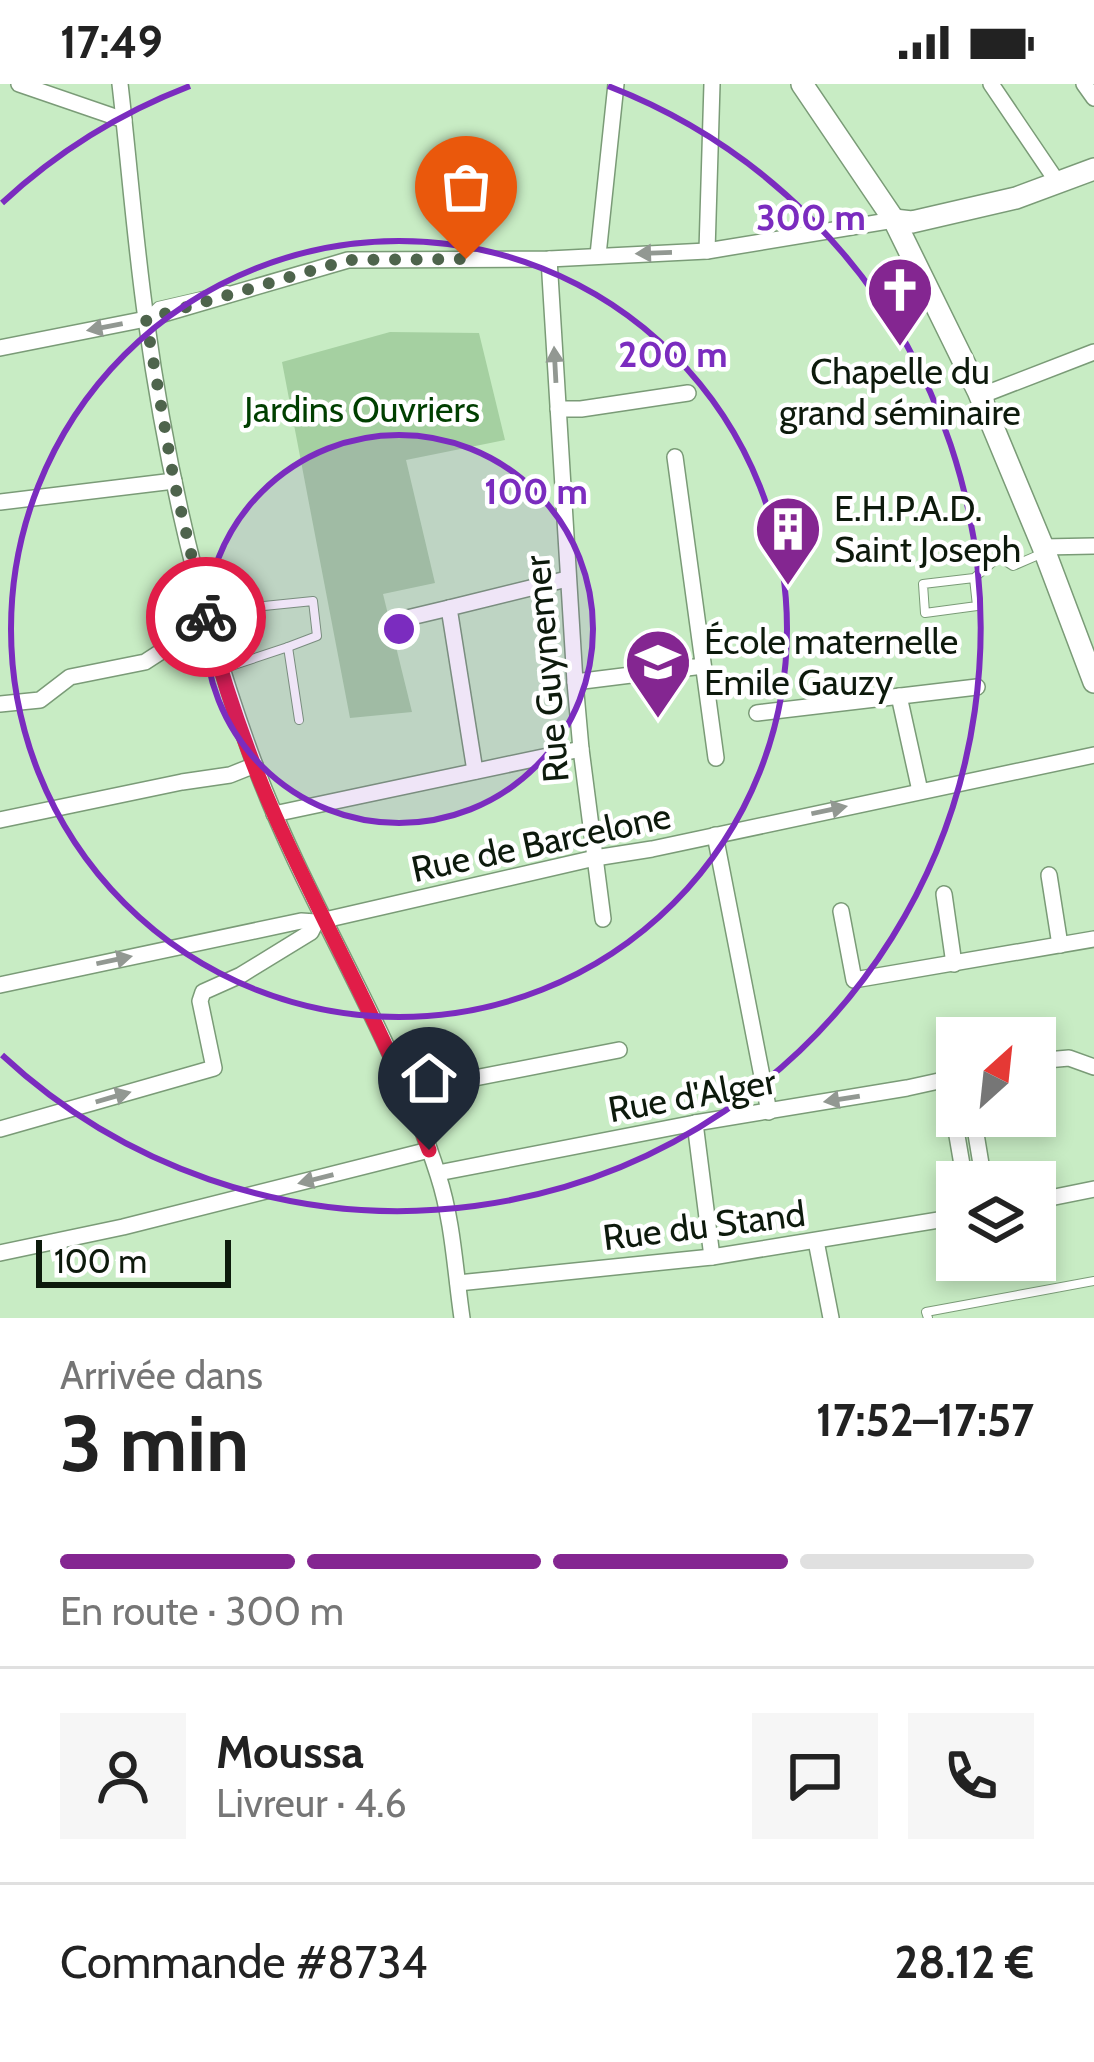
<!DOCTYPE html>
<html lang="fr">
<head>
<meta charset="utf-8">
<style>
  :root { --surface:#fff; --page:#f6f6f6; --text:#222; --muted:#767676; --line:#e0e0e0; --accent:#842691 }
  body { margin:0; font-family:Cabin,sans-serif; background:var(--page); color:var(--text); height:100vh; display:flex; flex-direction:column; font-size:45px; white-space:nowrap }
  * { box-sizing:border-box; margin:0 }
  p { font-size:39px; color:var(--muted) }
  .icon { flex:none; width:66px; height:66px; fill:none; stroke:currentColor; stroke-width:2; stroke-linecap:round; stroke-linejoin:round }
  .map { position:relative; height:1234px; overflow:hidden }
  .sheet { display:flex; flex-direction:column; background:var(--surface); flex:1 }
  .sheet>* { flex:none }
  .needle { width:78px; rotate:27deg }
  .controls { position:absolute; left:936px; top:933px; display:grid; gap:24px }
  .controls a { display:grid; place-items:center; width:120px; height:120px; border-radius:0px; background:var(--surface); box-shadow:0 6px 18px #0003; font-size:60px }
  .scale { position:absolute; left:36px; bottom:30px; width:195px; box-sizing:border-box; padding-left:12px; border:6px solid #0d1a0c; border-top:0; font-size:33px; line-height:42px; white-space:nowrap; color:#0d1a0c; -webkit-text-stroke:9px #fff; paint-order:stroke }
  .pin { position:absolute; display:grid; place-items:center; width:102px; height:102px; color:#fff; margin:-123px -51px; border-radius:50% 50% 50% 0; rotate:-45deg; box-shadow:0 0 12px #0007 }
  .pin .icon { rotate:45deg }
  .courier { position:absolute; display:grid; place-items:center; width:120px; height:120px; margin:-60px; border:9px solid #e11d48; border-radius:50%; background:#fff; color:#222; box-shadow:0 3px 15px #0007 }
  .summary em { font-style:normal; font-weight:800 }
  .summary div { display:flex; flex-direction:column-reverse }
  .summary { display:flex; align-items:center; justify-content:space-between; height:204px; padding:0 60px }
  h1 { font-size:78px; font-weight:800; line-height:90px }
  .bar { display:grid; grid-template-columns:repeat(4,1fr); gap:18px 12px; align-content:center; height:144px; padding:0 60px }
  .bar i { height:15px; border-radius:9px; background:var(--line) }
  .bar .selected { background:var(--accent) }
  .bar p { grid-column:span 4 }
  .line { display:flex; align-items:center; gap:30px; padding:0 60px; border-top:3px solid var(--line) }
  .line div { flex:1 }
  .round { display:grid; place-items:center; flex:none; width:126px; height:126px; border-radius:0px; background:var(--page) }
  .status { display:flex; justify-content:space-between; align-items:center; height:84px; padding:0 60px; background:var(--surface); direction:ltr }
  .status svg { height:33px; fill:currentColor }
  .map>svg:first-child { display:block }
  .green { fill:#a5d0a1 }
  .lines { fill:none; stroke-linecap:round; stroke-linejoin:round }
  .lane-casing { stroke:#7a9b77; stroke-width:10 }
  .street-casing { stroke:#7a9b77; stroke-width:18 }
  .secondary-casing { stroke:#7a9b77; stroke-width:24 }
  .lane { stroke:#fff; stroke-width:8 }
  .street { stroke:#fff; stroke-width:15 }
  .secondary { stroke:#fff; stroke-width:21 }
  .oneway { fill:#929892 }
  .done { stroke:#4e644c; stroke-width:12; stroke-dasharray:0 21.6 }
  .route { stroke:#e11d48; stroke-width:15 }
  .ring { fill:none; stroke:#7b2cbf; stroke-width:6 }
  .labels { text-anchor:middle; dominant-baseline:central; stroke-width:9; stroke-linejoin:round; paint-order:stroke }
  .poi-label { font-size:36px; fill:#0d1a0c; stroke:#fff; text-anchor:start }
  .park-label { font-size:36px; fill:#003f00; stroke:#fff }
  .street-label { font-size:36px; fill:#0d1a0c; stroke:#fff }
  .centre { fill:#7b2cbf; stroke:#fff; stroke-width:6 }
  .ring-label { font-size:36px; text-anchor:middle; font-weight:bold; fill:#7b2cbf; stroke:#fff; stroke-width:9; stroke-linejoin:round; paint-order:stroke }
</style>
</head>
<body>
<div class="status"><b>17:49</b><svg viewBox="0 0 49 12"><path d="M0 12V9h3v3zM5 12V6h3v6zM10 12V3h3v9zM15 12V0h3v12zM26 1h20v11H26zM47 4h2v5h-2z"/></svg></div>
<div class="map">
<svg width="1094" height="1234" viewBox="0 0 1094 1234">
  <rect width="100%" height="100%" fill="#c8ecc4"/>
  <polygon class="green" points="390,248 479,249 505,356 406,376 435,499 383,510 412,628 350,634 282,278"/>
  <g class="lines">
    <g class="lane-casing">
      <g id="lane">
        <polyline points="147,233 158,222 227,206"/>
        <polyline points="974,494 977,522 925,529 923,500 974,494 999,473 1013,482 1043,469"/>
        <polyline points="264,522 313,517 317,552 288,563"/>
        <polyline points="222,585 288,563 299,636"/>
        <polyline points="928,1234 926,1228 1094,1197"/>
      </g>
    </g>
    <g class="street-casing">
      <g id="street">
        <polyline points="19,0 124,36"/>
        <path d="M120,0C129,78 135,157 146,235C167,388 202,540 256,684C308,823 393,949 438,1091C453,1137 455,1186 462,1234"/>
        <polyline points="991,0 1058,99"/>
        <polyline points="1084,0 1094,14"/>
        <polyline points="707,167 712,0"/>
        <polyline points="598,171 616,0"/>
        <polyline points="549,175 575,598 581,665 603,835"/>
        <polyline points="0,264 146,235 348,176 549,175 707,167 894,136"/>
        <polyline points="980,312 1094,268"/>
        <polyline points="558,325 581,325 688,309"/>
        <polyline points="675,373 716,674"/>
        <polyline points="0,418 174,397"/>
        <polyline points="1043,463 1094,462"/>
        <polyline points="407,534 449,524"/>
        <polyline points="575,598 703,582"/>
        <polyline points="899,612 920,707"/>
        <polyline points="0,620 40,616 70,593 145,578 199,543 209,541"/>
        <polyline points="757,629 977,603"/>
        <polyline points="475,687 449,524 567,495"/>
        <polyline points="274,730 581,665"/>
        <polyline points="0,736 182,698 230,691 255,681"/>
        <polyline points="715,751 769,1028"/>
        <polyline points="1049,791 1060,861"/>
        <polyline points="944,810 954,880"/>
        <polyline points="841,827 854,896 1094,855"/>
        <polyline points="0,901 301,837 316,838 595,774 652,765 1094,671"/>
        <polyline points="1035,977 1069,974 1094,983"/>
        <polyline points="947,994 965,1098"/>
        <polyline points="408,1007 619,966"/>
        <polyline points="973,1032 984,1098"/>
        <polyline points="695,1039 712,1173"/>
        <polyline points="0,1045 214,984 200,917 203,908 241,891 311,848 316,838"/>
        <polyline points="438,1089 695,1039 907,1004 957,993"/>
        <polyline points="1035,1117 1094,1105"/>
        <polyline points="816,1157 831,1234"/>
        <polyline points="0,1169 123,1143 429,1066"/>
        <polyline points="458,1199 712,1173 957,1133"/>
      </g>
    </g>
    <g class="secondary-casing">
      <g id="secondary">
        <polyline points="802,0 894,136 978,307 1043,463 1094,598"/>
        <polyline points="894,136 912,138 1016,114 1094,85"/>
      </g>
    </g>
    <use href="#lane" class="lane"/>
    <use href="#street" class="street"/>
    <use href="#secondary" class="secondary"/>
  </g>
  <defs><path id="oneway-solid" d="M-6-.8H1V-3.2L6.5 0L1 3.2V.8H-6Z" transform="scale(3)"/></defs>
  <g class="oneway">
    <use href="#oneway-solid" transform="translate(654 169) rotate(178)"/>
    <use href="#oneway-solid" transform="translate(105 243) rotate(169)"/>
    <use href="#oneway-solid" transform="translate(555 281) rotate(-93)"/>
    <use href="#oneway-solid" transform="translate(829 726) rotate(-12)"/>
    <use href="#oneway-solid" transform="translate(114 876) rotate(-12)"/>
    <use href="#oneway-solid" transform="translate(113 1013) rotate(-16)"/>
    <use href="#oneway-solid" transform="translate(842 1015) rotate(171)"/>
    <use href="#oneway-solid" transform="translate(316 1095) rotate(166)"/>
  </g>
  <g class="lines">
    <polyline class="done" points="206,533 174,397 146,235 348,176 466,175"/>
    <path class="route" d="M206,533C223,598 248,671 275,732C325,844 387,951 429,1066"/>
  </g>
  <circle cx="399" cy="545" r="194" fill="#7b2cbf" fill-opacity=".12"/>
  <g class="ring">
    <circle cx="399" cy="545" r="194"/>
    <circle cx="399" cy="545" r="388"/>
    <path d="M2 119A582 582 0 0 1 190 2M608 2A582 582 0 1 1 2 971"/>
  </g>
  <defs>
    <g id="church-pin" transform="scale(3.45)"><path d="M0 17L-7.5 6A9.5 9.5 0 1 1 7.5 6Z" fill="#842691" stroke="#fff"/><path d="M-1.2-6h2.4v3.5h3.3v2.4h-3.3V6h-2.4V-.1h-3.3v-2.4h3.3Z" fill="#fff"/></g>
    <g id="building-pin" transform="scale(3.45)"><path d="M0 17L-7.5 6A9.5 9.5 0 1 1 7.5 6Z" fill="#842691" stroke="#fff"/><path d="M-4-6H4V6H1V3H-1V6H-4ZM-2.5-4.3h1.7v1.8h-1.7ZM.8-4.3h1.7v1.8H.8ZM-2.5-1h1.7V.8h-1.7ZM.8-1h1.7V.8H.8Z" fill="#fff"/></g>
    <g id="school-pin" transform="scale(3.45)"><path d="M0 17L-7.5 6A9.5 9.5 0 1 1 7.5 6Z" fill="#842691" stroke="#fff"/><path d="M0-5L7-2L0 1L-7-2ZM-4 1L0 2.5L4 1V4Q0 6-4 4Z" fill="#fff"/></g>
  </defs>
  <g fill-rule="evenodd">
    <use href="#church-pin" x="900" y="206"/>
    <use href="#building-pin" x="788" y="445"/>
    <use href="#school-pin" x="658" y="578"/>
  </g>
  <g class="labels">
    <g class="poi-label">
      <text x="900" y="287" text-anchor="middle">Chapelle du<tspan x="900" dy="41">grand séminaire</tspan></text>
      <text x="834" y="424">E.H.P.A.D.<tspan x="834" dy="41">Saint Joseph</tspan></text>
      <text x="704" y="557">École maternelle<tspan x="704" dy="41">Emile Gauzy</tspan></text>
    </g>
    <g class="park-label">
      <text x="362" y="325">Jardins Ouvriers</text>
    </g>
    <g class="street-label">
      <text transform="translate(546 585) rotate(-95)">Rue Guynemer</text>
      <text transform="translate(541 758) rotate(-12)">Rue de Barcelone</text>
      <text transform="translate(692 1011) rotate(-10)">Rue d'Alger</text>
      <text transform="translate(704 1141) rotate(-7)">Rue du Stand</text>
    </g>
  </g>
  <circle cx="399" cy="545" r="18" class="centre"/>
  <g class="ring-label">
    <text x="811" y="146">300 m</text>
    <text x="673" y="283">200 m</text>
    <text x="536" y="420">100 m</text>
  </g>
</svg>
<div class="controls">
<a><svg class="needle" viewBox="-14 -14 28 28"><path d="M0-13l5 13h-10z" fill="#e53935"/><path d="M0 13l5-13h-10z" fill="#767676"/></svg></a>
<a><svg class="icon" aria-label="layers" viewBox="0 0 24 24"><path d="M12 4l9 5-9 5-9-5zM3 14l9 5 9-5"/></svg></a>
</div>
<div class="scale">100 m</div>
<div class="pin" style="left:466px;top:175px;background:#ea580c"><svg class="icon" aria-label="bag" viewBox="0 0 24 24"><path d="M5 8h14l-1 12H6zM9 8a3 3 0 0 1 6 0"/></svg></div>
<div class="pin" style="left:429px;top:1066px;background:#1f2937"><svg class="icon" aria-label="home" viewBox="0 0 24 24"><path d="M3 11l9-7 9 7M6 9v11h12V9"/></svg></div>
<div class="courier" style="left:206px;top:533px"><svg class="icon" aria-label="bike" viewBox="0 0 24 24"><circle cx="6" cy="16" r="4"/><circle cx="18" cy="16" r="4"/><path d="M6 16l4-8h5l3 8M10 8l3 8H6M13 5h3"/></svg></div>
</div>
<section class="sheet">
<div class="summary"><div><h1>3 min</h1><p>Arrivée dans</p></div><em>17:52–17:57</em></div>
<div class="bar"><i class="selected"></i><i class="selected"></i><i class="selected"></i><i></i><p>En route · 300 m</p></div>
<div class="line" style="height:216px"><a class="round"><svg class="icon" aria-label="person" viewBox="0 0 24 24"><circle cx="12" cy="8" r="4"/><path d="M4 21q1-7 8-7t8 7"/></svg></a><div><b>Moussa</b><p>Livreur · 4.6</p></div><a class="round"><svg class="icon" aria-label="chat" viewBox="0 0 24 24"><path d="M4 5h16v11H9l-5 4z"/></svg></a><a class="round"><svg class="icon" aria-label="phone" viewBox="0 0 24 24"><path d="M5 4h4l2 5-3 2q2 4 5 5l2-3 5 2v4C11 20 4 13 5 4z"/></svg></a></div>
<div class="line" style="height:156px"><div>Commande #8734</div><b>28.12 €</b></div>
</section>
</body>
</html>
